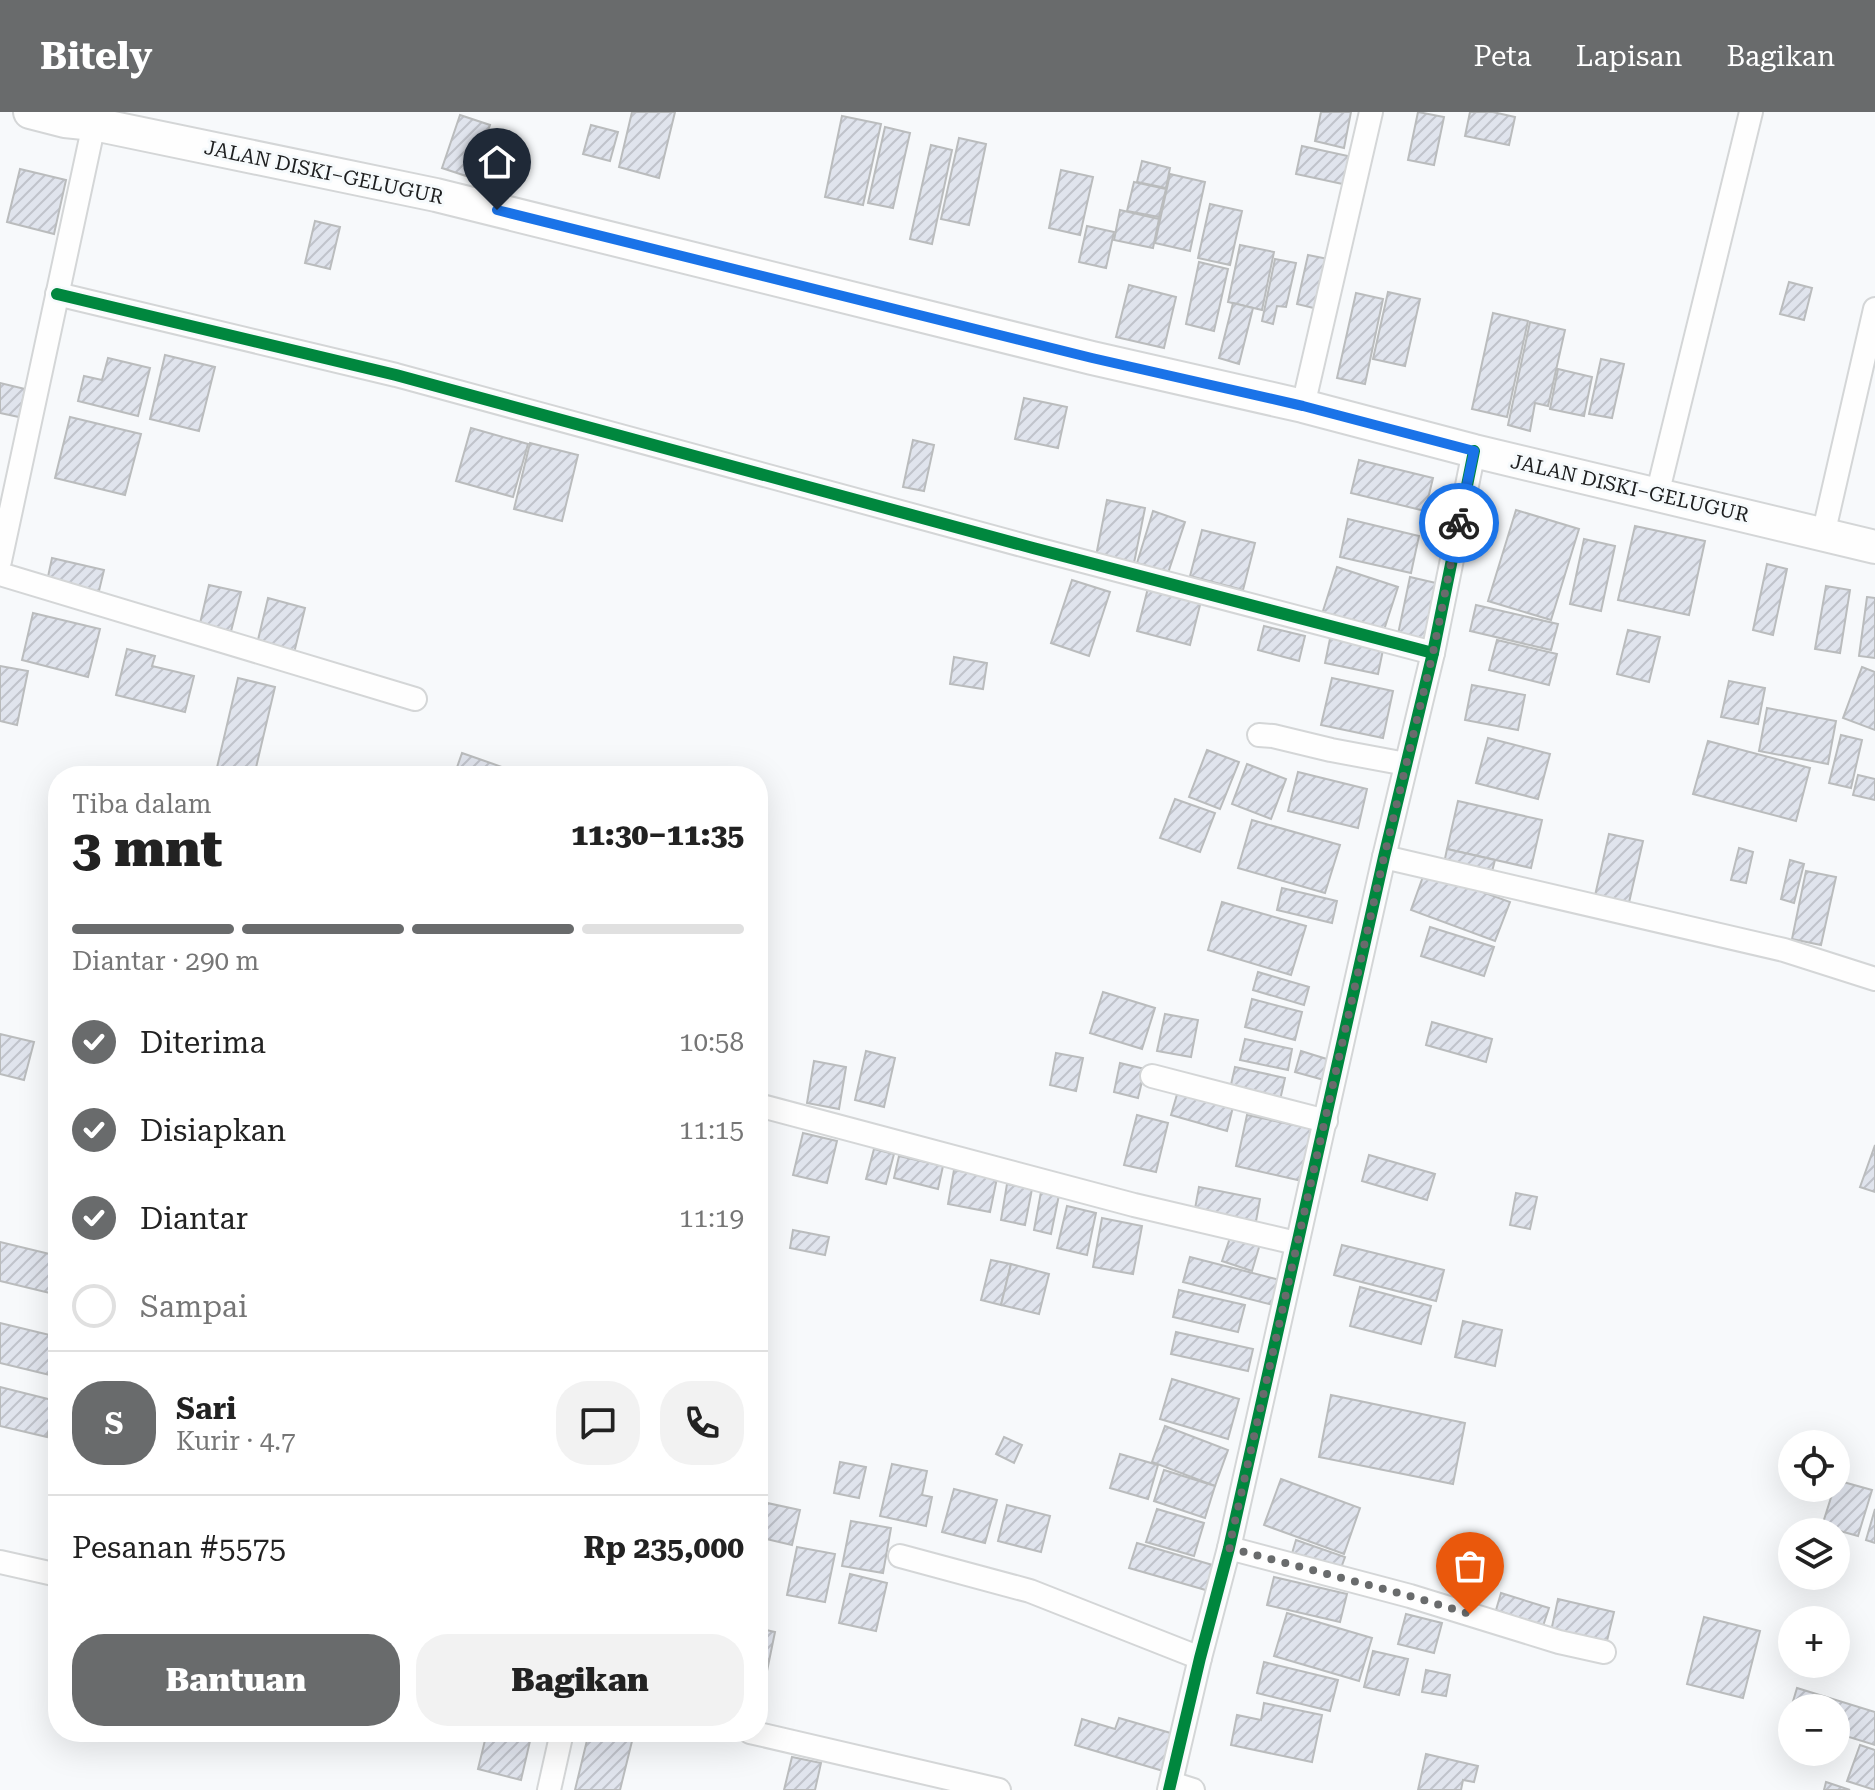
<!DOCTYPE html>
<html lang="id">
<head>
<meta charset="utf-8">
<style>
  :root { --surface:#fff; --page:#f2f2f2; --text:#222; --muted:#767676; --line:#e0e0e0; --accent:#696b6c }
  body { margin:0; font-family:"Roboto Serif",serif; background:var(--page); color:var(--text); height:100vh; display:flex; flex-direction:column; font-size:30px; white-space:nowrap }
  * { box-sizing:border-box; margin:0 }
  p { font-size:26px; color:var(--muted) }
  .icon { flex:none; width:44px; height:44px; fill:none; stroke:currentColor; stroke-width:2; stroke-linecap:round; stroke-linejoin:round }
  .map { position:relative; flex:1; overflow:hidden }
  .drawer { position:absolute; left:48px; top:654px; width:720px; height:976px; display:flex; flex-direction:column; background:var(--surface); border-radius:32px; box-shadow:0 8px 32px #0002 }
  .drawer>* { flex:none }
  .fabs { position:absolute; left:1778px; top:1318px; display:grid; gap:16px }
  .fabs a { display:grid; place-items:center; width:72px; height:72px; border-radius:50%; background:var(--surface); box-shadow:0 8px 32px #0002; font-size:40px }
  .pin { position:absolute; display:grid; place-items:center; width:68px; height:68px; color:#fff; margin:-82px -34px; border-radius:50% 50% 50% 0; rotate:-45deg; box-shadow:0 0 8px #0007 }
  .pin .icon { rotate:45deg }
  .courier { position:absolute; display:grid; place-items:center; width:80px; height:80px; margin:-40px; border:6px solid #1a73e8; border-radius:50%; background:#fff; color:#222; box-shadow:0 2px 10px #0007 }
  .summary em { font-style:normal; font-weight:800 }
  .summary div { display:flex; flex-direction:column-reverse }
  .summary { display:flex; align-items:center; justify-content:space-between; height:136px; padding:0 24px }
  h1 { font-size:52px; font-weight:800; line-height:60px }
  .bar { display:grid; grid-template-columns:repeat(4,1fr); gap:12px 8px; align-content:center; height:96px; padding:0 24px }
  .bar i { height:10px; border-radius:6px; background:var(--line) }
  .bar .on { background:var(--accent) }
  .bar p { grid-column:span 4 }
  .line { display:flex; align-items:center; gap:20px; padding:0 24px; border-top:2px solid var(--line) }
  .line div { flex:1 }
  .round { display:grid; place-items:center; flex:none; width:84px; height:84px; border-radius:32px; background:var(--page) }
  ol { padding:0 24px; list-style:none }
  li { display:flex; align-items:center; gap:24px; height:88px }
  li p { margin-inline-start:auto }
  li .icon { padding:8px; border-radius:50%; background:var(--accent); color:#fff; stroke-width:4 }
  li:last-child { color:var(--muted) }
  li i { width:44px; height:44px; border:4px solid var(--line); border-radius:50% }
  .button { display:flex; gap:16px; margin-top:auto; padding:16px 24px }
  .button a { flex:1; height:92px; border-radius:32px; background:var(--accent); color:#fff; font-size:32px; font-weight:800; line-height:92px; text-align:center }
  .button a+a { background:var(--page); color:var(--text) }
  header { display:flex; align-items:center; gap:48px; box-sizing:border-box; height:112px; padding:0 40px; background:var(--accent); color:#fff }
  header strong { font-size:38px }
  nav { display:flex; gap:44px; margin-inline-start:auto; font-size:28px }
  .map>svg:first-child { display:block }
  .building { fill:url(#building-hatch); stroke:#babcbd; stroke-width:2 }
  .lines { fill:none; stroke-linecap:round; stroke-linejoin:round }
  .street-casing { stroke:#d4d6d7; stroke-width:26 }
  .secondary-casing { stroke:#d4d6d7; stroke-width:36 }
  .street { stroke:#fefefe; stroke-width:22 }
  .secondary { stroke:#fefefe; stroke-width:32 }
  .cycleway-casing { stroke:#f6fafc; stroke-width:17 }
  .cycleway { stroke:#00873e; stroke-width:12 }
  .done { stroke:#696b6c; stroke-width:8; stroke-dasharray:0 14.4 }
  .route { stroke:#1a73e8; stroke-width:10 }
  .labels { text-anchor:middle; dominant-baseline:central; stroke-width:6; stroke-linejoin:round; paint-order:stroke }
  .street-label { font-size:20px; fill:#1d1e1f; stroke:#f6fafc }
</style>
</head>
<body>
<header>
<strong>Bitely</strong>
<nav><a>Peta</a><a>Lapisan</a><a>Bagikan</a></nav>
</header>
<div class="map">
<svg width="1875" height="1678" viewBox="0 0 1875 1678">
  <defs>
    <pattern id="building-hatch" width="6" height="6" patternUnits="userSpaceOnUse" patternTransform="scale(2)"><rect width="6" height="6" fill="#e0e4ed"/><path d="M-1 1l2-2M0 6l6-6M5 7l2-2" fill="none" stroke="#c0c3cb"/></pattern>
  </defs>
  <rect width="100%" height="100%" fill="#f7f9fb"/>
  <g class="building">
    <polygon points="632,0 675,0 659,66 619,55"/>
    <polygon points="1321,0 1351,0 1344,36 1315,29"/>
    <polygon points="1418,0 1444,5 1434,53 1408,48"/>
    <polygon points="1470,0 1493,0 1515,5 1509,33 1465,24"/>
    <polygon points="460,3 490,13 472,66 442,56"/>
    <polygon points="842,4 881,12 863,93 825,85"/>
    <polygon points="591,13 618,20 610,49 583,42"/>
    <polygon points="885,15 910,21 893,96 868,91"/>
    <polygon points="959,26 986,32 969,113 941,107"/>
    <polygon points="931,33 952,38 932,132 910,127"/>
    <polygon points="1302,34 1357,46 1352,74 1296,62"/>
    <polygon points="1142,49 1170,56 1166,76 1137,70"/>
    <polygon points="20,57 66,68 54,122 7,110"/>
    <polygon points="1061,58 1093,65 1080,123 1049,116"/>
    <polygon points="1170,62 1205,70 1190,139 1155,131"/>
    <polygon points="1134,70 1166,77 1159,105 1127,99"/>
    <polygon points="1210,92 1242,99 1230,153 1198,146"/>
    <polygon points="1120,98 1159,107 1153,136 1114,128"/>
    <polygon points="315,109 340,115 330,157 305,151"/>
    <polygon points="1087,114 1114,120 1106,156 1079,150"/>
    <polygon points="1240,133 1274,140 1262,198 1228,190"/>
    <polygon points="1308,143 1333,148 1322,198 1297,192"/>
    <polygon points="1275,147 1296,151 1286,195 1277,194 1273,212 1262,209"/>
    <polygon points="1199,150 1228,157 1214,219 1186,212"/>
    <polygon points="1789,170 1812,176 1804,208 1780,202"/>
    <polygon points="1129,173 1176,185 1164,236 1116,225"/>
    <polygon points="1388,180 1420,187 1405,254 1373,247"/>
    <polygon points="1356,181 1383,187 1365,272 1337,266"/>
    <polygon points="1233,191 1253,196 1239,252 1219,246"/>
    <polygon points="1493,201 1528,209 1507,305 1472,297"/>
    <polygon points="1530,210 1565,218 1548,294 1535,291 1530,319 1508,313"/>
    <polygon points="165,243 215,255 199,319 150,307"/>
    <polygon points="108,246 150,256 138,304 78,289 84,264 102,268"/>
    <polygon points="1601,247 1624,252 1612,306 1589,302"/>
    <polygon points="1558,257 1592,265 1584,304 1550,297"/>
    <polygon points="0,271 25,277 19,305 0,301"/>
    <polygon points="1024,286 1067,295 1058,336 1015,327"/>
    <polygon points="70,305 141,322 125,383 55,366"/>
    <polygon points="471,316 528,332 513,385 456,369"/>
    <polygon points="913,328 934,333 924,379 903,375"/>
    <polygon points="530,331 578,343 562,409 514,397"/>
    <polygon points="1359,348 1433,366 1425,399 1351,381"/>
    <polygon points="1107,388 1145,396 1134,451 1096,444"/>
    <polygon points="1516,398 1579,417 1551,508 1488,489"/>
    <polygon points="1153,399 1185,410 1168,461 1137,451"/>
    <polygon points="1348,407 1419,424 1411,461 1340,445"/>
    <polygon points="1635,414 1705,429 1689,503 1618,488"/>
    <polygon points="1202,418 1255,431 1243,478 1190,464"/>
    <polygon points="1584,427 1615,434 1601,499 1570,492"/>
    <polygon points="52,446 104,458 97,487 46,474"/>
    <polygon points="1767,452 1787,457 1773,523 1753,518"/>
    <polygon points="1337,455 1398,475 1383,521 1322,502"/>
    <polygon points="1410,465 1436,471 1423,533 1397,527"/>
    <polygon points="1072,468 1110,480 1089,544 1051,531"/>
    <polygon points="209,473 241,480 229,527 198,520"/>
    <polygon points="1826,474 1850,478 1840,541 1815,537"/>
    <polygon points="1148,476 1201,489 1190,533 1137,519"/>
    <polygon points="1867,485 1875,486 1875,546 1859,544"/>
    <polygon points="268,486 305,496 294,541 257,532"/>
    <polygon points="1476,493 1558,512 1551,538 1470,519"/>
    <polygon points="33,501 100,517 88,565 22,548"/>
    <polygon points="1264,514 1305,524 1299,549 1258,538"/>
    <polygon points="1628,518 1660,525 1649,570 1617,562"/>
    <polygon points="1331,522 1384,533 1378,562 1325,551"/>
    <polygon points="1497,528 1557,542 1549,573 1489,558"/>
    <polygon points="127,537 155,544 152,554 194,564 185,600 116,583"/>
    <polygon points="954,545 987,551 983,577 950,572"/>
    <polygon points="0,554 28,559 17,613 0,609"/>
    <polygon points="1862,555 1875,560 1875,618 1843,606"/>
    <polygon points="238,566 275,575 254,664 215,664"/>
    <polygon points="1332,566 1393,579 1383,626 1321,613"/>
    <polygon points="1729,569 1765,576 1758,612 1721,605"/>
    <polygon points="1472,573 1525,583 1518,618 1465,608"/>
    <polygon points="1767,596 1836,609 1828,652 1759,639"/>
    <polygon points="1841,623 1862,628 1851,676 1829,671"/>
    <polygon points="1488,626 1550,642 1538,687 1476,671"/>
    <polygon points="1708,629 1810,656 1796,709 1693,682"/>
    <polygon points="1207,638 1239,650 1220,697 1189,685"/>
    <polygon points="462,641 502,655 498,664 454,664"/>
    <polygon points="1247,652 1286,667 1271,707 1232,692"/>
    <polygon points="1298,660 1367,677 1358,716 1288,699"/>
    <polygon points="1858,663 1875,667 1875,688 1853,683"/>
    <polygon points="1175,687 1215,701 1200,740 1160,726"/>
    <polygon points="1458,689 1542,708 1531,756 1447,737"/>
    <polygon points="1252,708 1340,733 1325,781 1238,756"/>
    <polygon points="1609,722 1643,729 1628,795 1594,788"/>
    <polygon points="1739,736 1753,740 1746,771 1731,768"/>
    <polygon points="1447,737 1495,748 1490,767 1443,756"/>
    <polygon points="1790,748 1804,752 1794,791 1781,787"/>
    <polygon points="1425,759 1510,790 1495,829 1411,798"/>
    <polygon points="1806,759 1836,765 1821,833 1792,827"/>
    <polygon points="1282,776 1337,789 1332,811 1277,798"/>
    <polygon points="1222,790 1306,814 1291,863 1208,838"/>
    <polygon points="1430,815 1494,835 1484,864 1421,844"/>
    <polygon points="1258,860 1309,875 1304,893 1253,878"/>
    <polygon points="1103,880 1155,896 1142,937 1090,921"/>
    <polygon points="1252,887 1302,900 1295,928 1245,915"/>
    <polygon points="1165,902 1198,908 1191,945 1157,939"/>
    <polygon points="1432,910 1492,927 1486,950 1426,933"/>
    <polygon points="0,922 34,930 24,968 0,962"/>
    <polygon points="1245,927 1292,937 1288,958 1240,948"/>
    <polygon points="866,939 895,946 884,995 855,988"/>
    <polygon points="1301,939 1330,948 1324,968 1295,960"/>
    <polygon points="1056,941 1083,946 1076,979 1050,973"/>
    <polygon points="814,949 846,955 839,997 807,991"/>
    <polygon points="1120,951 1145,957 1138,986 1114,980"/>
    <polygon points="1235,955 1285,966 1280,988 1230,977"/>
    <polygon points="1178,979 1233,995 1227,1019 1171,1003"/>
    <polygon points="1137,1003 1168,1011 1156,1060 1124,1053"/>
    <polygon points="1247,1003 1313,1017 1302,1069 1236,1054"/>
    <polygon points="803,1021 837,1029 827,1071 793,1063"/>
    <polygon points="1875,1033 1875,1080 1860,1075"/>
    <polygon points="874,1037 894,1042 886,1072 866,1067"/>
    <polygon points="1369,1043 1435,1062 1427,1088 1362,1069"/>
    <polygon points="899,1044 943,1054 938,1077 894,1066"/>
    <polygon points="954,1058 997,1066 990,1100 948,1092"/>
    <polygon points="1007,1072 1032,1077 1025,1113 1001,1108"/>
    <polygon points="1199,1075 1260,1087 1255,1115 1194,1102"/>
    <polygon points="1041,1080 1059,1083 1051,1122 1034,1118"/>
    <polygon points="1516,1081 1537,1085 1530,1117 1510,1113"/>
    <polygon points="1067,1094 1096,1101 1087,1143 1057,1136"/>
    <polygon points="1102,1106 1142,1114 1133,1162 1093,1155"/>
    <polygon points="793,1118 829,1125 825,1143 790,1136"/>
    <polygon points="1231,1123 1260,1132 1252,1159 1222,1149"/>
    <polygon points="0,1130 58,1144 58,1183 0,1169"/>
    <polygon points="1342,1133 1444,1158 1436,1189 1334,1163"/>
    <polygon points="1190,1145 1284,1169 1277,1194 1183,1170"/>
    <polygon points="991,1148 1011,1152 1001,1193 981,1188"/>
    <polygon points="1011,1152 1049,1162 1039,1202 1001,1193"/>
    <polygon points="1360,1175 1431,1194 1421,1232 1350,1214"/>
    <polygon points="1179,1178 1245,1193 1238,1220 1173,1205"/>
    <polygon points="1463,1209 1502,1218 1495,1254 1455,1245"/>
    <polygon points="0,1211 58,1225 58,1265 0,1251"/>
    <polygon points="1176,1220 1253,1237 1248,1259 1171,1242"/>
    <polygon points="1172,1267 1239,1287 1228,1327 1160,1307"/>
    <polygon points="0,1275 56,1289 47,1325 0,1314"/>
    <polygon points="1331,1283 1465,1311 1453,1372 1319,1345"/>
    <polygon points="1165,1314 1228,1338 1215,1374 1152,1350"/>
    <polygon points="1004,1325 1022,1333 1014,1351 996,1342"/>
    <polygon points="1120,1342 1158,1353 1148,1387 1110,1376"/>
    <polygon points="840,1350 866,1355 859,1386 834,1381"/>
    <polygon points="892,1352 927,1359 922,1383 932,1385 926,1414 880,1404"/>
    <polygon points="1164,1358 1215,1374 1205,1406 1154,1389"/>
    <polygon points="1281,1367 1360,1396 1344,1442 1264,1413"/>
    <polygon points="1836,1368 1872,1378 1858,1424 1822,1414 1834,1376 1836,1376"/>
    <polygon points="954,1377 997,1388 985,1431 942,1420"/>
    <polygon points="758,1389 800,1398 792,1433 758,1425"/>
    <polygon points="1007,1393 1050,1404 1041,1440 998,1429"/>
    <polygon points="1157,1397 1204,1411 1194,1444 1146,1430"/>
    <polygon points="1875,1397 1875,1431 1866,1428"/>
    <polygon points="851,1409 891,1416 883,1461 842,1454"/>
    <polygon points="1296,1428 1345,1445 1338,1464 1290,1448"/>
    <polygon points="1137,1431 1216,1454 1209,1479 1129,1456"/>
    <polygon points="797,1435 835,1442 825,1490 787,1483"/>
    <polygon points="850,1462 887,1471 876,1519 839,1511"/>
    <polygon points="1274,1465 1347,1482 1340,1510 1267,1493"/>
    <polygon points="1501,1481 1549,1496 1543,1514 1496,1498"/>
    <polygon points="1558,1487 1614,1500 1605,1537 1550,1524"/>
    <polygon points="1287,1501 1372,1526 1359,1569 1274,1544"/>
    <polygon points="1406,1502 1442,1511 1434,1541 1398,1532"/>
    <polygon points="1704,1505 1760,1519 1743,1586 1687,1572"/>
    <polygon points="758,1516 775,1520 760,1593 758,1593"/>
    <polygon points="1373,1539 1408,1547 1399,1583 1364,1575"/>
    <polygon points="1264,1550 1338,1568 1330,1599 1257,1581"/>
    <polygon points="1426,1558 1450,1563 1446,1584 1422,1580"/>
    <polygon points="1797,1576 1875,1600 1875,1633 1836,1621 1836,1596 1792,1596 1792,1607 1788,1606"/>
    <polygon points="1264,1591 1322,1603 1312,1650 1231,1633 1237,1603 1261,1608"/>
    <polygon points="1119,1606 1181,1624 1170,1661 1075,1633 1082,1607 1115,1617"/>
    <polygon points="487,1620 494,1620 530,1629 521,1668 478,1657"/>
    <polygon points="589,1620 634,1621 620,1678 575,1678"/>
    <polygon points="1860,1633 1875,1638 1875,1678 1847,1669"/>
    <polygon points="1426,1642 1478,1654 1474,1670 1463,1668 1461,1678 1418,1678"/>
    <polygon points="792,1645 821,1651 815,1678 784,1678"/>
    <polygon points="1826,1670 1850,1678 1824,1678"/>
  </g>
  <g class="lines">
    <g class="street-casing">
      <g id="street">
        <polyline points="57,182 396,263 1033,436 1433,541"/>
        <polyline points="1303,294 1371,0"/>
        <polyline points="1657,383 1751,0"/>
        <polyline points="1823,423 1875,197"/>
        <polyline points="0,449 94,12"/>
        <polyline points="0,462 415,587"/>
        <polyline points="1259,623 1273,624 1331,638 1406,652"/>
        <polyline points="1384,745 1784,838 1875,867"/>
        <polyline points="1152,964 1326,1009"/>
        <polyline points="758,993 1134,1093 1296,1131"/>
        <polyline points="1229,1436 1410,1484 1559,1530 1604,1540"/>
        <polyline points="900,1444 1030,1479 1200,1546"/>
        <polyline points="0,1450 58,1463"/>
        <polyline points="750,1620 999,1678"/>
        <polyline points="1171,1671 1193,1678"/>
        <polyline points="549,1678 562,1620"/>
        <polyline points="1169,1678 1200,1546 1229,1436 1384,745 1433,541 1474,339"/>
      </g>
    </g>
    <g class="secondary-casing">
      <polyline id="secondary" points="30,0 65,9 94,12 436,83 1092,246 1303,294 1474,339 1875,435"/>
    </g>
    <use href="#street" class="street"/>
    <use href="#secondary" class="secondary"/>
    <g class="cycleway-casing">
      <g id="cycleway">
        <polyline points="57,182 396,263 1033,436 1433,541"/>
        <polyline points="1169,1678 1200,1546 1229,1436 1384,745 1433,541 1474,339"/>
      </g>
    </g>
    <use href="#cycleway" class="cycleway"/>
  </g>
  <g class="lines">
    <polyline class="done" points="1459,411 1433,541 1384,745 1229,1436 1410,1484 1470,1502"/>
    <polyline class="route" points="497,98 1092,246 1303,294 1474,339 1459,411"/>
  </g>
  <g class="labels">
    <g class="street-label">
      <text transform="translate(324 60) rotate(12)">JALAN DISKI–GELUGUR</text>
      <text transform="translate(1630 376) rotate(13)">JALAN DISKI–GELUGUR</text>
    </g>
  </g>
</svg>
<div class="fabs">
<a><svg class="icon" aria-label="locate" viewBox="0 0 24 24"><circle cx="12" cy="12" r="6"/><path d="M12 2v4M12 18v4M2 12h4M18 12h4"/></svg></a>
<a><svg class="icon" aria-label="layers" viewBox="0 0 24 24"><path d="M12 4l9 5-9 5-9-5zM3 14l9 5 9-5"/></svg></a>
<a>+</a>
<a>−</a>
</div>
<div class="pin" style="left:1470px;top:1502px;background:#ea580c"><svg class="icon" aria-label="bag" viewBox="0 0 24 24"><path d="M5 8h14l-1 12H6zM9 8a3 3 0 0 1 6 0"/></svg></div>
<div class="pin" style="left:497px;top:98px;background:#1f2937"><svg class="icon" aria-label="home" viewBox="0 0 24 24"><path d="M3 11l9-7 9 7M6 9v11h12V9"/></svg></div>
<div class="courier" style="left:1459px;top:411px"><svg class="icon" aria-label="bike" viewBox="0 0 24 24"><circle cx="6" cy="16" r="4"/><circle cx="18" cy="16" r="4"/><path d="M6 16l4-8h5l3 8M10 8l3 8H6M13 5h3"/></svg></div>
<section class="drawer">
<div class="summary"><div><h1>3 mnt</h1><p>Tiba dalam</p></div><em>11:30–11:35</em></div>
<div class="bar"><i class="on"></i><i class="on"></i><i class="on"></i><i></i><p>Diantar · 290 m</p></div>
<ol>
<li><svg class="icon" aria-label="check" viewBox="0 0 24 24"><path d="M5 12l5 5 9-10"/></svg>Diterima<p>10:58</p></li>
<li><svg class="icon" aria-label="check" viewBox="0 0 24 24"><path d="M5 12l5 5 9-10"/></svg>Disiapkan<p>11:15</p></li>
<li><svg class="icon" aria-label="check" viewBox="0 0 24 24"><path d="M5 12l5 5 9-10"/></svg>Diantar<p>11:19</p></li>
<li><i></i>Sampai</li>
</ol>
<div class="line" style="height:144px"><b class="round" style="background:var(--accent);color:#fff">S</b><div><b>Sari</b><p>Kurir · 4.7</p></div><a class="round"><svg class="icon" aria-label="chat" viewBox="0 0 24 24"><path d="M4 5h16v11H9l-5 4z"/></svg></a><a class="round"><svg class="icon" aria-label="phone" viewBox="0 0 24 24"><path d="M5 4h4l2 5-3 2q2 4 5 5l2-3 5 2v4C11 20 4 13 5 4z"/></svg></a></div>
<div class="line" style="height:104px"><div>Pesanan #5575</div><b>Rp 235,000</b></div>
<div class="button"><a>Bantuan</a><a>Bagikan</a></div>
</section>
</div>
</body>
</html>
